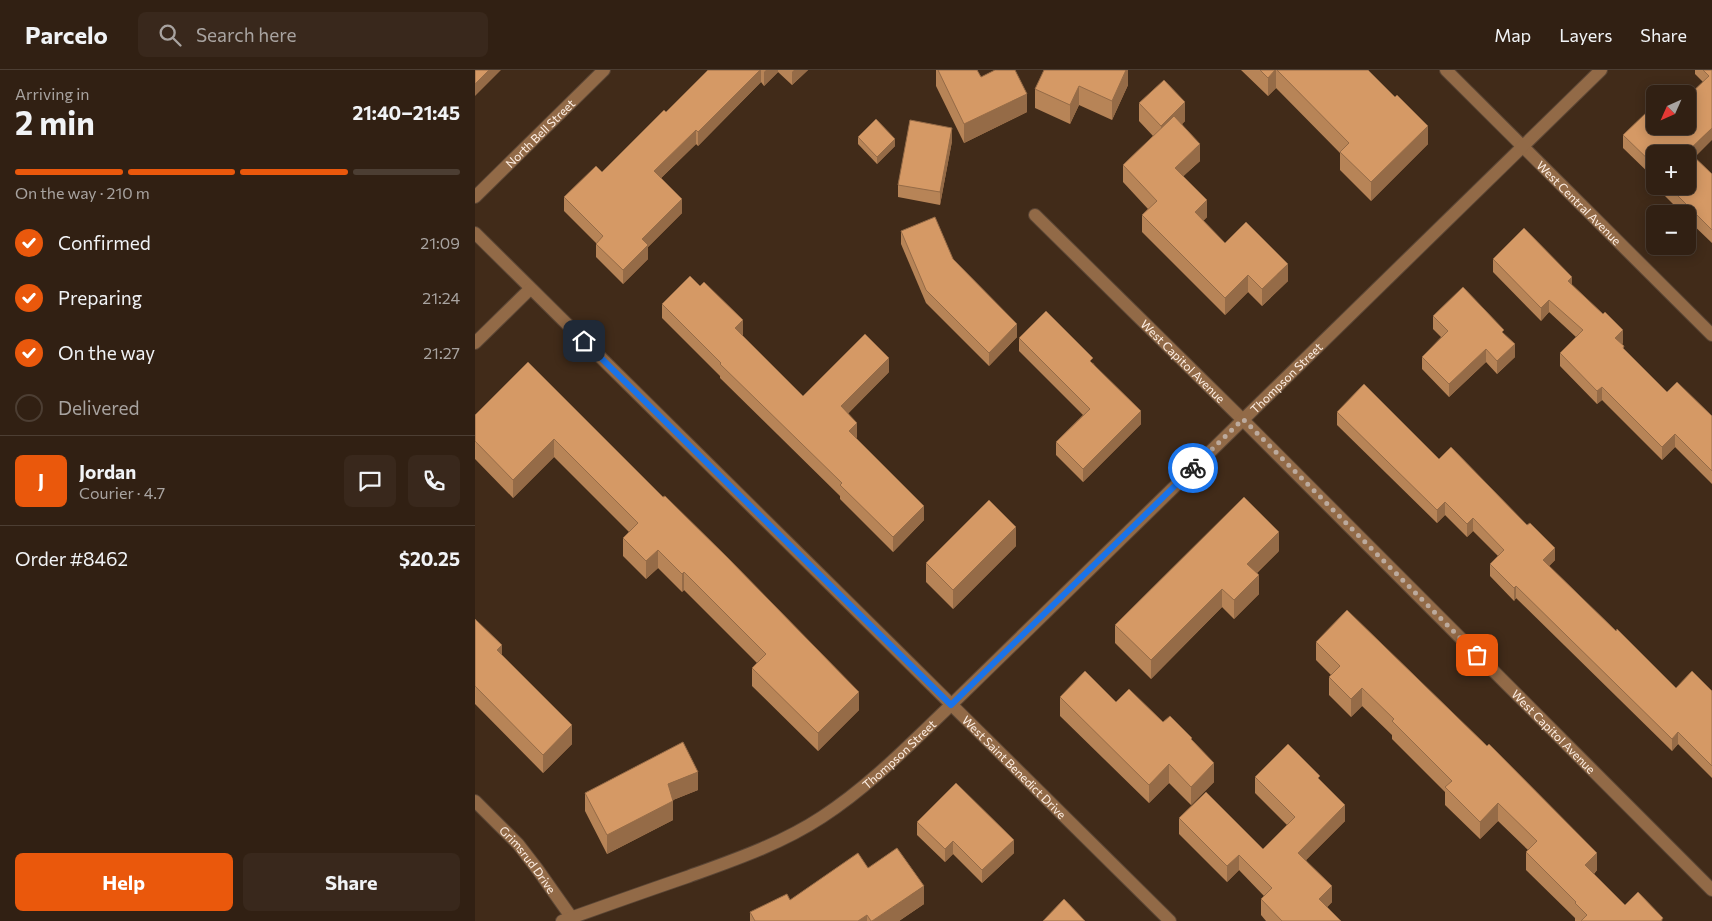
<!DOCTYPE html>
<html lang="en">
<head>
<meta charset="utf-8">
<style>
  :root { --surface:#312013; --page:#39281c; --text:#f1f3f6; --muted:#a8a3a0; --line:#4c3e33; --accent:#ea580c }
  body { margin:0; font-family:Commissioner,sans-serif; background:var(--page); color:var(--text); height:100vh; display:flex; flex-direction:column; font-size:19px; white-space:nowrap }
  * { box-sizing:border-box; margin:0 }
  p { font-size:16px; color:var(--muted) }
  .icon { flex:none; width:28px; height:28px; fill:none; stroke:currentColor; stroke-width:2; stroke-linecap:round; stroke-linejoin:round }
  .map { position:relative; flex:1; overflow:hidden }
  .drawer { display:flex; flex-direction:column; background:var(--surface); width:475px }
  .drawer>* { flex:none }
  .needle { width:32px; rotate:225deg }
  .buttons { position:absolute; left:1171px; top:15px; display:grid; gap:10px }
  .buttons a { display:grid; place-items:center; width:50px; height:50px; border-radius:8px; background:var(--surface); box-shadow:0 2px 12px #0003,0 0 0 1px var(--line); font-size:25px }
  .pin { position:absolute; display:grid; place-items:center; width:42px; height:42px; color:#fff; margin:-21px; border-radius:10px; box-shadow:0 2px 8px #0006 }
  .courier { position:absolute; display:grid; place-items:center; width:50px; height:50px; margin:-25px; border:4px solid #1a73e8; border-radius:50%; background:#fff; color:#222; box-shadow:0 1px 6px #0007 }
  .headline em { font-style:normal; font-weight:700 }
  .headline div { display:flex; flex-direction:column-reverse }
  .headline { display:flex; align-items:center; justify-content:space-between; height:85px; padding:0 15px }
  h1 { font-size:32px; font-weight:700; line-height:38px }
  .bar { display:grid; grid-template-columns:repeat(4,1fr); gap:8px 5px; align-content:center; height:60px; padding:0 15px }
  .bar i { height:6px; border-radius:4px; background:var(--line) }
  .bar .selected { background:var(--accent) }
  .bar p { grid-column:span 4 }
  .line { display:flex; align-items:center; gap:12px; padding:0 15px; border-top:1px solid var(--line) }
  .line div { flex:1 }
  .round { display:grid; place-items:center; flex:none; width:52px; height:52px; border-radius:8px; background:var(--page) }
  ol { padding:0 15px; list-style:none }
  li { display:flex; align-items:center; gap:15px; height:55px }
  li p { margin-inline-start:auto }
  li .icon { padding:5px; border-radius:50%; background:var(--accent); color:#fff; stroke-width:4 }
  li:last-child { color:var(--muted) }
  li i { width:28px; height:28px; border:2px solid var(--line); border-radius:50% }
  .cta { display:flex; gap:10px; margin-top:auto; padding:10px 15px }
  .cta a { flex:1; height:58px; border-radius:8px; background:var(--accent); color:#fff; font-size:20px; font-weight:700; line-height:58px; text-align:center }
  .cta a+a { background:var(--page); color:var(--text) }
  header { display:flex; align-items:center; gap:30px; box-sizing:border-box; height:70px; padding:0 25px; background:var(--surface); border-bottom:1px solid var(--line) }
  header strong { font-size:24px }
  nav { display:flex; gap:28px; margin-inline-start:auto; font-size:18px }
  .search { width:350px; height:45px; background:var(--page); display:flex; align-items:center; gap:12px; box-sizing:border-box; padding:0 18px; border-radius:8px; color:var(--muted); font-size:19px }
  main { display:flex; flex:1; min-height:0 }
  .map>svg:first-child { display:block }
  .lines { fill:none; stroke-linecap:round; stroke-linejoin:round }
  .minor-casing { stroke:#5b4635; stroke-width:14 }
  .minor { stroke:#926a47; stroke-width:12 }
  .wall { fill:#b78457 }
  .shaded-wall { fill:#956b47 }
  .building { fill:#d59965; stroke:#956b47 }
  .done { stroke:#bcaa9d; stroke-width:5; stroke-dasharray:0 9 }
  .route { stroke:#1a73e8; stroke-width:6 }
  .labels { text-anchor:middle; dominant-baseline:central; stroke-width:5; stroke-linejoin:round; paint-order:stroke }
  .street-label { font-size:12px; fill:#feefe4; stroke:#36210f }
</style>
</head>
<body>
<header>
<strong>Parcelo</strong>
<div class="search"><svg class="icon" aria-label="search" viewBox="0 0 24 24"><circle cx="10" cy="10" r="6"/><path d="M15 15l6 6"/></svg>Search here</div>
<nav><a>Map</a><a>Layers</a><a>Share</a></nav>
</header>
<main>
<section class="drawer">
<div class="headline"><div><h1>2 min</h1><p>Arriving in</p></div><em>21:40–21:45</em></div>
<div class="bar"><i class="selected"></i><i class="selected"></i><i class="selected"></i><i></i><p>On the way · 210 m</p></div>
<ol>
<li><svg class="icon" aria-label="check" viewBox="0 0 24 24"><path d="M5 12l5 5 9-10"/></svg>Confirmed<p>21:09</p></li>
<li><svg class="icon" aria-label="check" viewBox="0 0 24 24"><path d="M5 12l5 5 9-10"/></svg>Preparing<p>21:24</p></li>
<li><svg class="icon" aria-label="check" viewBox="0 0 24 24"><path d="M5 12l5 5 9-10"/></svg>On the way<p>21:27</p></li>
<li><i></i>Delivered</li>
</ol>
<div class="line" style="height:90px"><b class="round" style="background:var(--accent);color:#fff">J</b><div><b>Jordan</b><p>Courier · 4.7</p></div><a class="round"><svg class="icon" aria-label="chat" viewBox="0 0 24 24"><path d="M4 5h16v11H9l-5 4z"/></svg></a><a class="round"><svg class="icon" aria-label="phone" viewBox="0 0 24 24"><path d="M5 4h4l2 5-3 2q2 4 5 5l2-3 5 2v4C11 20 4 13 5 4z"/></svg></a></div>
<div class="line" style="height:65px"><div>Order #8462</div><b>$20.25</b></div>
<div class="cta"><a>Help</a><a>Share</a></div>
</section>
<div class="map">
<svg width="1237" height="851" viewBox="0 0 1237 851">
  <rect width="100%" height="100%" fill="#412b19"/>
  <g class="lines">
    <g class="minor-casing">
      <g id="minor">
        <path id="s1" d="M971,0L1237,265"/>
        <path id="s2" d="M0,127L129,0"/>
        <path id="s3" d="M560,145L767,349L1237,820"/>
        <path id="s4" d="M0,163L695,851"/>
        <polyline points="0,273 55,219"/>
        <path id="s5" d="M0,731L43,774L63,800L99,851"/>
        <path id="s6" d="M87,851C129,836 171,821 212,807C259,790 306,774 347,747C396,715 435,674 476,635L1126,0"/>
      </g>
    </g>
    <use href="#minor" class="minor"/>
  </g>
  <g class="wall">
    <polygon points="233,0 333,0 317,15 303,2 289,16 286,12 223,76 221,74 186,108 207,143 173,177 173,189 148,214 121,187 121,173 89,141 89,127 127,102 191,42"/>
    <polygon points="461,0 502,0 506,7 552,42 489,73 461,16"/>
    <polygon points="653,0 653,15 637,50 604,35 595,54 560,38 560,19"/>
    <polygon points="766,0 893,0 953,74 896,131 865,100 865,83 801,18 793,26"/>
    <polygon points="1220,0 1237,0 1220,88 1237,104 1237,173 1212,149 1212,144 1208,144 1188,124 1188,118 1187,116 1212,116 1180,84 1180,109 1148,78 1148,65 1180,56 1212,56 1228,12 1220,4"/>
    <polygon points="664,33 710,51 707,54 725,91 708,106 732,147 728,151 750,173 813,211 787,236 773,222 750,245 667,162 667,145 673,139 648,112 648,95 678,66 664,51"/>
    <polygon points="383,67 420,76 402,94 383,74"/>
    <polygon points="477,71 465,135 423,127 423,115"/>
    <polygon points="426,161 478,189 542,267 514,296 451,233 426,174"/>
    <polygon points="1018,189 1097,215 1148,273 1147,274 1149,279 1192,322 1237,346 1237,414 1200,377 1187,390 1127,330 1122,334 1085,296 1085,283 1101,267 1074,242 1066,251 1018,202"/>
    <polygon points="225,216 268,265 267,265 328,326 414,302 373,343 382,367 381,368 449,450 418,482 365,429 365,426 245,308 245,306 187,248 187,234"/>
    <polygon points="958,246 1029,264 1040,287 1022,304 1011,292 974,327 947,299 947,287 966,267 958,259"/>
    <polygon points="544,268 618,293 666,354 608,412 581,385 581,372 608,345 544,281"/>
    <polygon points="53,292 384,640 343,681 277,616 277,598 282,593 209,520 207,522 183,498 171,509 148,486 148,468 154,462 79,387 38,428 0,389 0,345"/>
    <polygon points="862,342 964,389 1080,490 1074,496 1141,561 1201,618 1237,621 1237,708 1203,674 1197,681 1041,528 1039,531 1015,506 1015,494 1023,486 998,461 992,467 970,445 962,453 862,355"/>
    <polygon points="541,476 478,539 451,512 451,493"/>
    <polygon points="804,481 782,503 784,524 759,549 747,537 676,609 640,573 640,555"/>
    <polygon points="0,549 27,585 97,674 68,703 0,634"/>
    <polygon points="841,572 1122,800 1119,804 1150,835 1188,851 1100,851 1100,848 1051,800 1051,782 1053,780 1023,751 1005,769 970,735 970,722 917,669 917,665 887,636 876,647 854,625 854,607 856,605 841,590"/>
    <polygon points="585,627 641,632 688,652 717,671 739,712 716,735 694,713 674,733 585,646"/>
    <polygon points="780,707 845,710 870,751 831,790 857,832 852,837 866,851 791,851 786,845 786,829 789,826 764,800 752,812 704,764 704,748 788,779 812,755 780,723"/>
    <polygon points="223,720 198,730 198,750 132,784 110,741 110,723"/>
    <polygon points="442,752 539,783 507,813 478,784 470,792 442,765"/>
    <polygon points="393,798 449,834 424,851 275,851 275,842 315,830"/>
  </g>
  <g class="shaded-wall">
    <polygon points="14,0 26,0 0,26 0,14"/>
    <polygon points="285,0 286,0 286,12 223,76 223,62"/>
    <polygon points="291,0 303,0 303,2 289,16 289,2"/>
    <polygon points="319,0 333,0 317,15 317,2"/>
    <polygon points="651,0 653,0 653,15 637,50 637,31"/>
    <polygon points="800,0 801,0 801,18 793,26 793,8"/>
    <polygon points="604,16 604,35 595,54 595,35"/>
    <polygon points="552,24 552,42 489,73 489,54"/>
    <polygon points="710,32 710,51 686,74 686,56"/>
    <polygon points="953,56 953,74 896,131 896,112"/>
    <polygon points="477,58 477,71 465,135 465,122"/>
    <polygon points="1237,58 1237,70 1213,94 1213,81"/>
    <polygon points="221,60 221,74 179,115 179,101"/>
    <polygon points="420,69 420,76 402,94 402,87"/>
    <polygon points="725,74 725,91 700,114 700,98"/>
    <polygon points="207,129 207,143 173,177 173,189 148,214 148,200 167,169"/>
    <polygon points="732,130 732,147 720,159 720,142"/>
    <polygon points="813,194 813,211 787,236 787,219"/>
    <polygon points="773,205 773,222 750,245 750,228"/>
    <polygon points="1097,207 1097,220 1093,211"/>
    <polygon points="1074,230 1074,242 1066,251 1066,238"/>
    <polygon points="268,250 268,265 260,272 260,258"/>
    <polygon points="542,254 542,267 514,296 514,283"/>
    <polygon points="1148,260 1148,273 1140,280 1140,268"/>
    <polygon points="1040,274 1040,287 1022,304 1022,291"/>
    <polygon points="1011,279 1011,292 974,327 974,314"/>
    <polygon points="414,288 414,302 366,351 366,336"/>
    <polygon points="1127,317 1127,330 1122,334 1122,321"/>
    <polygon points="666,341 666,354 608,412 608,399"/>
    <polygon points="382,353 382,367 374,376 374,361"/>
    <polygon points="1200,364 1200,377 1187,390 1187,377"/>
    <polygon points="79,369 79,387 38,428 38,410"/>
    <polygon points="970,432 970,445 962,453 962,440"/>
    <polygon points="449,436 449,450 418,482 418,467"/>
    <polygon points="998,448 998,461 992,467 992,454"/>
    <polygon points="541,457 541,476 478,539 478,520"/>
    <polygon points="804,462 804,481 772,512 772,494"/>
    <polygon points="1080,478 1080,490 1068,502 1068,490"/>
    <polygon points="183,480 183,498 171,509 171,491"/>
    <polygon points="209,502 209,520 207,522 207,504"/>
    <polygon points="784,505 784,524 759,549 759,530"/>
    <polygon points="1041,516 1041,528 1039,531 1039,518"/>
    <polygon points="747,519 747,537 676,609 676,590"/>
    <polygon points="27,575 27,594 22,580"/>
    <polygon points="887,618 887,636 876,647 876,629"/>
    <polygon points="384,622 384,640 343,681 343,663"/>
    <polygon points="97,655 97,674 68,703 68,685"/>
    <polygon points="1203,662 1203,674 1197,681 1197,669"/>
    <polygon points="739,693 739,712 716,735 716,717"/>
    <polygon points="694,694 694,713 674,733 674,715"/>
    <polygon points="223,702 223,720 193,732 193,714"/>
    <polygon points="198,731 198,750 132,784 132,765"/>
    <polygon points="1023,733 1023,751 1005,769 1005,752"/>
    <polygon points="870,735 870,751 823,798 823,783"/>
    <polygon points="539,770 539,783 507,813 507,800"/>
    <polygon points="478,771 478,784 470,792 470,779"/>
    <polygon points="1122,783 1122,800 1110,812 1110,795"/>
    <polygon points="764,785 764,800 752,812 752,796"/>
    <polygon points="449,816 449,834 424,851 397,851"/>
    <polygon points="857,816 857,832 844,845 844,829"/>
    <polygon points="392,845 392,851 383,851"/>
  </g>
  <g class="building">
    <polygon points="0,0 14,0 0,14"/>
    <polygon points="233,0 285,0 223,62 221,60 179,101 207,129 167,169 173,175 148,200 121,174 128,166 89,127 121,96 127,102 189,40 191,42"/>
    <polygon points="463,0 502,0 506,7 520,0 540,0 552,24 489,54"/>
    <polygon points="569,0 651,0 637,31 604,16 595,35 560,19"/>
    <polygon points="785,0 800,0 793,8"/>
    <polygon points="802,0 893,0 920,27 922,25 953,56 896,112 865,82 874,73"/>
    <polygon points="1228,0 1237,0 1237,58 1213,81 1237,104 1237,160 1193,116 1212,116 1212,84 1180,84 1180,96 1148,65 1173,41 1180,48 1180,56 1212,56 1212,27 1234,6"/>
    <polygon points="689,10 710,32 686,56 664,33"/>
    <polygon points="699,46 725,74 700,98 732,130 720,142 750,173 771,152 813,194 787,219 773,205 750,228 667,145 682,131 648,95"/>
    <polygon points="401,49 420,69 402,87 383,67"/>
    <polygon points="435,50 477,58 465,122 423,115"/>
    <polygon points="460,147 478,189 542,254 514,283 451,220 426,161"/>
    <polygon points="1049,158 1097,207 1093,211 1128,244 1130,242 1148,260 1140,268 1149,276 1148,278 1192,322 1202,312 1237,346 1237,401 1200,364 1187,377 1127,317 1122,321 1085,283 1108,260 1074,230 1066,238 1018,189"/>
    <polygon points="215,206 225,216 229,212 268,250 260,258 328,326 390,264 414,288 366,336 382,353 374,361 449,436 418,467 365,415 367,413 245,294 246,293 187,234"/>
    <polygon points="988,217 1029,260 1027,262 1040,274 1022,291 1011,279 974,314 947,287 973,261 958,246"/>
    <polygon points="571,241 618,288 615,291 666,341 608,399 581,372 615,339 544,268"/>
    <polygon points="53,292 188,427 190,426 252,487 384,622 343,663 277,598 291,584 209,502 207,504 183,480 171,491 148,468 163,453 79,369 38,410 0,371 0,345"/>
    <polygon points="889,314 964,389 976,377 1052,455 1055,453 1080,478 1068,490 1141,561 1142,559 1201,618 1217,601 1237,621 1237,696 1203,662 1197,669 1041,516 1039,518 1015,494 1029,480 998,448 992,454 970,432 962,440 862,342"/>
    <polygon points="769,427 804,462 772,494 784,505 759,530 747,519 676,590 640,555"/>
    <polygon points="514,430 541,457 478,520 451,493"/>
    <polygon points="872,540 1012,676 1014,674 1122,783 1110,795 1150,835 1163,822 1188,848 1186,851 1106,851 1112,845 1100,833 1101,832 1051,782 1062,771 1023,733 1005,752 970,717 977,711 917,651 919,649 887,618 876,629 854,607 865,596 841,572"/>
    <polygon points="0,549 27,575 22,580 97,655 68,685 0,616"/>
    <polygon points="610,601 641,632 654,619 688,652 695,646 717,668 716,669 739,693 716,717 694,694 674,715 585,627"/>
    <polygon points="208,672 223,702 193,714 198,731 132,765 110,723"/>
    <polygon points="813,674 845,706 843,708 870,735 823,783 857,816 844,829 866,851 807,851 786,829 797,818 764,785 752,796 704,748 731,722 788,779 820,747 780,707"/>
    <polygon points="481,713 539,770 507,800 478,771 470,779 442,752"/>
    <polygon points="422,778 449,816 397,851 396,851 392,845 383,851 280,851 275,842 312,824 315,830 383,783 393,798"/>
    <polygon points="589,829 610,851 568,851"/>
  </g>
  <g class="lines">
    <polyline class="done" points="718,398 768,349 1002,585"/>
    <polyline class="route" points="109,271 476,635 718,398"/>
  </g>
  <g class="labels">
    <g class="street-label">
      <text stroke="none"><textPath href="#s2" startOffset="91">North Bell Street</textPath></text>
      <text stroke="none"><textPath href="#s1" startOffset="188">West Central Avenue</textPath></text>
      <text stroke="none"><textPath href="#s3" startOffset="208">West Capitol Avenue</textPath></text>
      <text stroke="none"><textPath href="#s6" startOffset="920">Thompson Street</textPath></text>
      <text stroke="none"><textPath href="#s3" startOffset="732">West Capitol Avenue</textPath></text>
      <text stroke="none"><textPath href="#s6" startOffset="380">Thompson Street</textPath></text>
      <text stroke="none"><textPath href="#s4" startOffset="759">West Saint Benedict Drive</textPath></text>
      <text stroke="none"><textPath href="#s5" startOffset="79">Grimsrud Drive</textPath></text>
    </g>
  </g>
</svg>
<div class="buttons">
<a><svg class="needle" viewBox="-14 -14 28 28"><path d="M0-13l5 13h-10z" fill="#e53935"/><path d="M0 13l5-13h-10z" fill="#a8a3a0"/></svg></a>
<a>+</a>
<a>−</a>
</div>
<div class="pin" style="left:1002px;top:585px;background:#ea580c"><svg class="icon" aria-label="bag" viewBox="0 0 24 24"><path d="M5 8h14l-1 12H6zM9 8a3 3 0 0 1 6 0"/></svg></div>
<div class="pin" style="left:109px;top:271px;background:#1f2937"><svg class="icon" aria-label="home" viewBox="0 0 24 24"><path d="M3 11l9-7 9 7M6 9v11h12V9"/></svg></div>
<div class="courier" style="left:718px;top:398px"><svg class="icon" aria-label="bike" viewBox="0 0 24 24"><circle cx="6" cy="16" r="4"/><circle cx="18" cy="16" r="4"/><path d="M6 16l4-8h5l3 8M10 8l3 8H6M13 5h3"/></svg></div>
</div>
</main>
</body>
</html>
